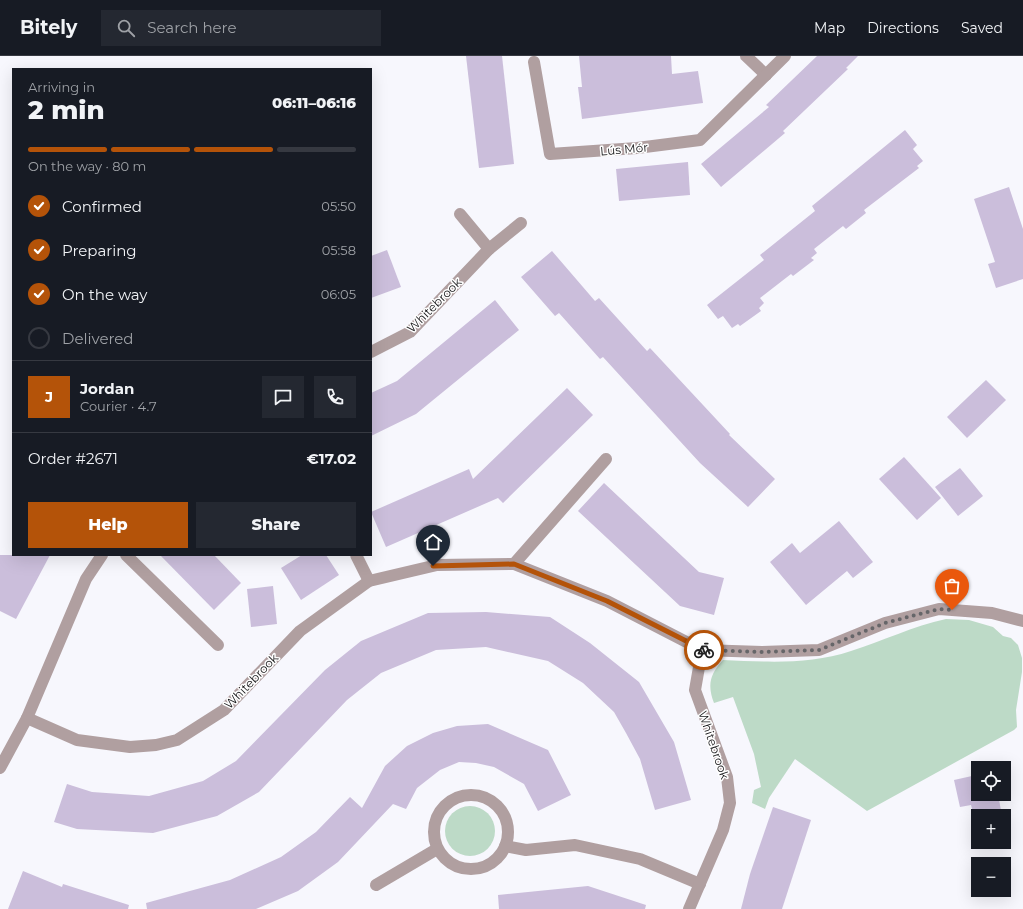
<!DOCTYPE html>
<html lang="en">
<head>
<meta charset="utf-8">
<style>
  :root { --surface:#171b24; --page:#242831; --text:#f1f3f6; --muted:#9ea1a6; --line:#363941; --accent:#b45309 }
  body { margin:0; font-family:Montserrat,sans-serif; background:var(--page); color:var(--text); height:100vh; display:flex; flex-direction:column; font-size:15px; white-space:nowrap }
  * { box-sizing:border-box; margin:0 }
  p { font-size:13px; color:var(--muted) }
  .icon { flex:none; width:22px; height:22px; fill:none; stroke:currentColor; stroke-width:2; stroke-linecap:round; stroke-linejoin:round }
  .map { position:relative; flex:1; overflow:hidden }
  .panel { position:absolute; left:12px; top:12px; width:360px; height:488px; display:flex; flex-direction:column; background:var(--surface); border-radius:0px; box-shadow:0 4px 16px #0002 }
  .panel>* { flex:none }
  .controls { position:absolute; left:971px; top:705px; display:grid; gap:8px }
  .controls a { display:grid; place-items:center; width:40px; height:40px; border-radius:0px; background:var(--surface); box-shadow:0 4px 16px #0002; font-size:20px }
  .pin { position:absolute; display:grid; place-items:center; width:34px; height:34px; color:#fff; margin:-41px -17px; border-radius:50% 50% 50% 0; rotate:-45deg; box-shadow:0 0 4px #0007 }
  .pin .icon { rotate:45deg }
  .courier { position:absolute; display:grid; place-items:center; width:40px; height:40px; margin:-20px; border:3px solid #b45309; border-radius:50%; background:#fff; color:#222; box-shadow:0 1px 5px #0007 }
  .head em { font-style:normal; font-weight:800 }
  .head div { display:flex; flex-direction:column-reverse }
  .head { display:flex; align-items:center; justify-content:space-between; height:68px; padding:0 16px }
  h1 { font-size:26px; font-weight:800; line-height:30px }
  .bar { display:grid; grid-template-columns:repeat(4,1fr); gap:6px 4px; align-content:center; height:48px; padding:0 16px }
  .bar i { height:5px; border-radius:3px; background:var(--line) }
  .bar .active { background:var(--accent) }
  .bar p { grid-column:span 4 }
  .line { display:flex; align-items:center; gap:10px; padding:0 16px; border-top:1px solid var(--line) }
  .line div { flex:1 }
  .round { display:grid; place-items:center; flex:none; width:42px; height:42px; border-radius:0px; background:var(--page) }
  ol { padding:0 16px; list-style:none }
  li { display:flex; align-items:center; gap:12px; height:44px }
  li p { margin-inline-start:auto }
  li .icon { padding:4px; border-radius:50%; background:var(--accent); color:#fff; stroke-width:4 }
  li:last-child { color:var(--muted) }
  li i { width:22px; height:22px; border:2px solid var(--line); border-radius:50% }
  .button { display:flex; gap:8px; margin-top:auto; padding:8px 16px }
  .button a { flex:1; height:46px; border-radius:0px; background:var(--accent); color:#fff; font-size:16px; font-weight:800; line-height:46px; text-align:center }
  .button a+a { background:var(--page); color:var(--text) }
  header { display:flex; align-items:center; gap:24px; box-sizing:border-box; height:56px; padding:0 20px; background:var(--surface); border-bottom:1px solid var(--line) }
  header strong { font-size:19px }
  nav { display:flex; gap:22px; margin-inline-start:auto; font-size:14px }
  .search { width:280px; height:36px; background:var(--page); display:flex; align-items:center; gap:10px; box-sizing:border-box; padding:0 14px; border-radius:0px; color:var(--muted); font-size:15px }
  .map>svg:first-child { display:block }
  .green { fill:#bddac7 }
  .building { fill:#cbbedb }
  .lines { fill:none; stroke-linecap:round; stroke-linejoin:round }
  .street { stroke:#b09fa0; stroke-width:12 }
  .done { stroke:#666669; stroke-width:4; stroke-dasharray:0 7.2 }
  .route { stroke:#b45309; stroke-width:5 }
  .labels { text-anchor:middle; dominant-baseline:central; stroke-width:3; stroke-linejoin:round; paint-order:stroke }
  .street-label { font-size:12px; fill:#18181a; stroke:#fff }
</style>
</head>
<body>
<header>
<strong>Bitely</strong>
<div class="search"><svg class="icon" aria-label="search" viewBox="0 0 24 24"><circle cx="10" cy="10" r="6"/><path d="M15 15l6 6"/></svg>Search here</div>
<nav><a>Map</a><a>Directions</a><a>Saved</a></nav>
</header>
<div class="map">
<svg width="1023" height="853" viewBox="0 0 1023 853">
  <rect width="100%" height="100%" fill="#f7f7fd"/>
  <g class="green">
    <path d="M946,563L969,564L993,571L1003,580L1011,582L1018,589L1022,602V616L1016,654L1017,671L1014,674L867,755L795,703L769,742L765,753L752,747L754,734L761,731L754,698L733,641L714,647C707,629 710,618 723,604C767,606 809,609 851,595C883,585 913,570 946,563Z"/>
    <circle cx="470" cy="775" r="25"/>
  </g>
  <g class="building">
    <polygon points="466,0 502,0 514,108 479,112"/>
    <polygon points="579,0 671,0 672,18 698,15 703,47 582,63 578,31 582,31"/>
    <polygon points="817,0 858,0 846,12 848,13 783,75 785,77 721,131 701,108 769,51 766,49"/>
    <polygon points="905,74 917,89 913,93 923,105 917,110 919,112 864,154 866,157 846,173 843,170 814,193 817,197 811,202 814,204 793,220 791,218 760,242 764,247 759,252 761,255 740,270 738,268 732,272 723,260 718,263 707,249 764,204 760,199 815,155 812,150"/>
    <polygon points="688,106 690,139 619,145 616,113"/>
    <polygon points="1009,131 1023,173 1023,223 996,232 988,208 995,206 974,143"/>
    <polygon points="387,194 401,231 371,242 371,200"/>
    <polygon points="552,195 595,245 599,242 647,295 650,292 730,378 729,379 775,423 748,451 700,407 603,301 600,303 559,257 555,260 521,221"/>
    <polygon points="495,244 519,274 416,358 371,380 371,337 397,325"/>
    <polygon points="986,324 1006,344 967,382 947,361"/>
    <polygon points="567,332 593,359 503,447 498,442 386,491 371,456 469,413 473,423"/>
    <polygon points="904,401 941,442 917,464 879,423"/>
    <polygon points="960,412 983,440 958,460 935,431"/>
    <polygon points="604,427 699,516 724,522 714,559 680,550 578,455"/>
    <polygon points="839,465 873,506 853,522 847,515 806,549 770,506 792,487 800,497"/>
    <polygon points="0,499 50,499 16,563 0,555"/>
    <polygon points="160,499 214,499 241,527 214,554"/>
    <polygon points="302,499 326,499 339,519 301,544 281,512"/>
    <polygon points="273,530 277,568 251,571 247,533"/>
    <polygon points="486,556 550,561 590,587 639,626 674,686 691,744 655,754 640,703 626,677 614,656 583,627 548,605 486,591 436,594 381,617 347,644 259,736 217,760 153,777 77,773 54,766 67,728 92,736 149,740 203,725 236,705 325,614 361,585 428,557"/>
    <polygon points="488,668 548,694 571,739 538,755 524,728 494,711 476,707 459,706 440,714 417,732 406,753 393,748 338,806 298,835 256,853 147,853 146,847 230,824 281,801 316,776 350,741 362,752 385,710 407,690 433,677 457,670"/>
    <polygon points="991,709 992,712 978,712 978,738 998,738 1002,760 974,760 971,749 960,751 954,724 972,720 971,713"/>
    <polygon points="773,751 811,764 782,853 741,853 750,818"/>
    <polygon points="23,815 62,831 63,828 129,849 128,853 8,853"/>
    <polygon points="588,830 646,849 645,853 499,853 498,839"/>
  </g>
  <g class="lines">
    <g class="street">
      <polyline points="746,0 766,19"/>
      <polyline points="534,6 550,98 637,92 700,84 785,0"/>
      <polyline points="489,193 521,167"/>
      <polyline points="371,296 410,276 489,193 460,158"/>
      <polyline points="102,499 86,523 27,662 77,684 130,691 156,689 177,684 224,654 300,575 369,525 437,509 514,508 607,545 702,594"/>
      <polyline points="126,499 218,589"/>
      <polyline points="356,499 369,525"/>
      <polyline points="514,508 606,403"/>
      <polyline points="0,712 27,662"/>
      <circle cx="471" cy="776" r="37"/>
      <polyline points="505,790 526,794 575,789 640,803 700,828"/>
      <polyline points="376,829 437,793"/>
      <polyline points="689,853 723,774 730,747 727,721 695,634 702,594 762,596 819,594 885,567 939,553 992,557 1023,565"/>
    </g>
  </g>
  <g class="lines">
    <polyline class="done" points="704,594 762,596 819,594 885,567 939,553 952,554"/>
    <polyline class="route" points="433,510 514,508 607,545 704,594"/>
  </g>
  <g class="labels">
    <g class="street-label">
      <text transform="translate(624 93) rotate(-5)">Lús Mór</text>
      <text transform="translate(434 249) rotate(-45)">Whitebrook</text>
      <text transform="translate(251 625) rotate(-46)">Whitebrook</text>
      <text transform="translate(714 689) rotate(71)">Whitebrook</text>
    </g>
  </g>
</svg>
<div class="controls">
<a><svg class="icon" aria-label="locate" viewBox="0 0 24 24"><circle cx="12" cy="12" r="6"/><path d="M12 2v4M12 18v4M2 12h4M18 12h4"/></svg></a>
<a>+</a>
<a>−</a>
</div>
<div class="pin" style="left:952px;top:554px;background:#ea580c"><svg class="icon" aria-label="bag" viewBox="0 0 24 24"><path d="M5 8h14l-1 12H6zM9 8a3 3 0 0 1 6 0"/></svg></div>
<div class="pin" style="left:433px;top:510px;background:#1f2937"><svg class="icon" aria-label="home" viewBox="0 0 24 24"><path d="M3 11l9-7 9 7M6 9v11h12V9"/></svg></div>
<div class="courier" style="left:704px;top:594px"><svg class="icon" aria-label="bike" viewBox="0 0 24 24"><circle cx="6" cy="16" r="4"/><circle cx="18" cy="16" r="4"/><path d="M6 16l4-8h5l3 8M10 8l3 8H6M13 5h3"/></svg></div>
<section class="panel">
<div class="head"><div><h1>2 min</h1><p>Arriving in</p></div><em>06:11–06:16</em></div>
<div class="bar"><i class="active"></i><i class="active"></i><i class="active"></i><i></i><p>On the way · 80 m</p></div>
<ol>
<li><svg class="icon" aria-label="check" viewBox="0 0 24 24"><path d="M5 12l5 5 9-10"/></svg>Confirmed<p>05:50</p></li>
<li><svg class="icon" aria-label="check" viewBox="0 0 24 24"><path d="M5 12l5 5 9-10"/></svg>Preparing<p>05:58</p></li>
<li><svg class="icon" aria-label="check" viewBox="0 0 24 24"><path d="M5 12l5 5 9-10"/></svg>On the way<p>06:05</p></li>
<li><i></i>Delivered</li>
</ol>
<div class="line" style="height:72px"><b class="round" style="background:var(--accent);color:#fff">J</b><div><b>Jordan</b><p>Courier · 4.7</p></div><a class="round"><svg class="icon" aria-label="chat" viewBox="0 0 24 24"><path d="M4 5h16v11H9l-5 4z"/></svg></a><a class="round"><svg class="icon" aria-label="phone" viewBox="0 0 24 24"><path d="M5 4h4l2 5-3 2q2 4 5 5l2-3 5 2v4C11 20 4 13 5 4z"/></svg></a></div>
<div class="line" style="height:52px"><div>Order #2671</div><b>€17.02</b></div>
<div class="button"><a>Help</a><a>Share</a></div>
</section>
</div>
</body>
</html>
